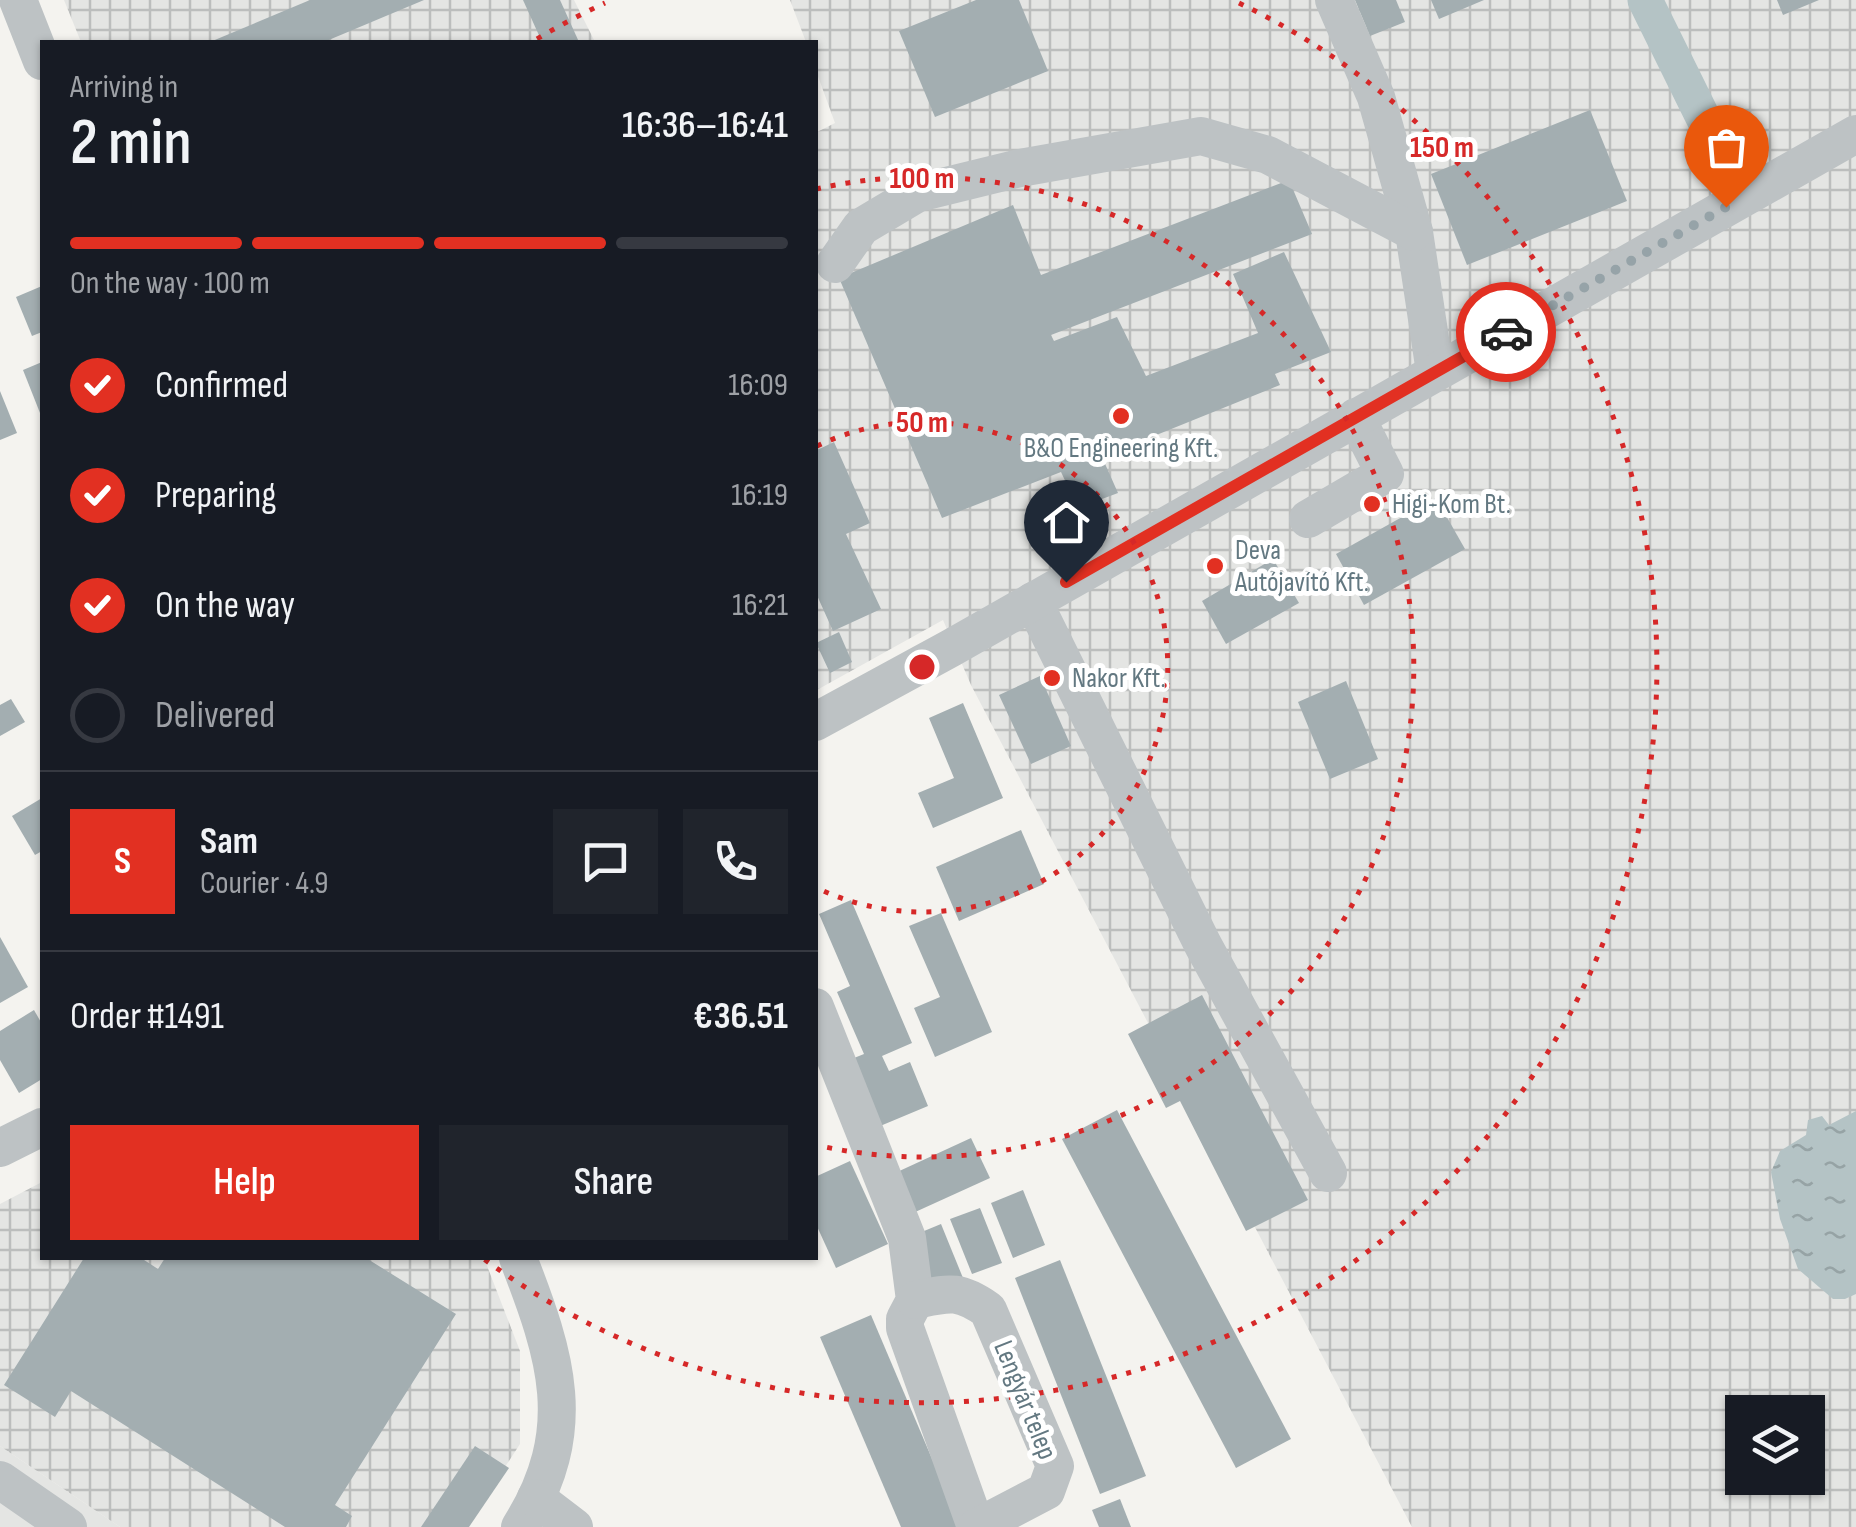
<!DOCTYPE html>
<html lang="en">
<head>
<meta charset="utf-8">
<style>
  :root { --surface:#171b24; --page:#20242c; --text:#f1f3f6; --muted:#9ea1a6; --line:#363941; --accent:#e23022 }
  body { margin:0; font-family:"Sofia Sans Condensed",sans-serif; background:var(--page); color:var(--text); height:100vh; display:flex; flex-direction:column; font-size:38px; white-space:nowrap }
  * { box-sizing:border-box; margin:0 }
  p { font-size:32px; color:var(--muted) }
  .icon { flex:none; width:55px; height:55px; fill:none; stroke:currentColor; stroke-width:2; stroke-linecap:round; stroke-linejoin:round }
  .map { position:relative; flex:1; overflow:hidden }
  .panel { position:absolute; left:40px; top:40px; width:778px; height:1220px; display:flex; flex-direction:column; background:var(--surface); border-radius:0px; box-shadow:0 2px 8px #0004 }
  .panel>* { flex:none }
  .buttons { position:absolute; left:1725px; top:1395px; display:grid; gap:20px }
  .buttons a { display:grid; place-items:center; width:100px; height:100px; border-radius:0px; background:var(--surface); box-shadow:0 2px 8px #0004; font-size:50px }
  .pin { position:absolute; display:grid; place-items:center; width:85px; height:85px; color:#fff; margin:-102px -42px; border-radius:50% 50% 50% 0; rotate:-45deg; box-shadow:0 0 10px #0007 }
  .pin .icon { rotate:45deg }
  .courier { position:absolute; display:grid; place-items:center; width:100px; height:100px; margin:-50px; border:8px solid #e23022; border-radius:50%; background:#fff; color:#222; box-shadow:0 2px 12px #0007 }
  .headline em { font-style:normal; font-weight:600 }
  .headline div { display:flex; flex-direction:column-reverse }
  .headline { display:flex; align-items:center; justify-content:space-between; height:170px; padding:0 30px }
  h1 { font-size:65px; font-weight:600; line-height:75px }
  .bar { display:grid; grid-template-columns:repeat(4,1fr); gap:15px 10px; align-content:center; height:120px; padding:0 30px }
  .bar i { height:12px; border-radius:8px; background:var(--line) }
  .bar .active { background:var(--accent) }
  .bar p { grid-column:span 4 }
  .line { display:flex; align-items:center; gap:25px; padding:0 30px; border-top:2px solid var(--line) }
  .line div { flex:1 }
  .round { display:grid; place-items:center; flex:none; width:105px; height:105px; border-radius:0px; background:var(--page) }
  ol { padding:0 30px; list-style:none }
  li { display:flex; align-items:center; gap:30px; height:110px }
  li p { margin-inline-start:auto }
  li .icon { padding:10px; border-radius:50%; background:var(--accent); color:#fff; stroke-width:4 }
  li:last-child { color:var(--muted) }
  li i { width:55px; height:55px; border:5px solid var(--line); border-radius:50% }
  .action { display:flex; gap:20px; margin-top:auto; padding:20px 30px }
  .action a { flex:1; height:115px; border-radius:0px; background:var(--accent); color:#fff; font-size:40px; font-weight:600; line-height:115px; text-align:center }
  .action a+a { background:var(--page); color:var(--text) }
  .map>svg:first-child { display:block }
  .built { fill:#e4e5e3 }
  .industrial { fill:url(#industrial-grid); fill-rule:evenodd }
  .water { fill:url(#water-ripples) }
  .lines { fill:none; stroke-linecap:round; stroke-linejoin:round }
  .canal { stroke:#b4c3c5; stroke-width:35 }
  .building { fill:#a3aeb1 }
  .minor { stroke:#bdc2c4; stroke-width:38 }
  .done { stroke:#96a3a8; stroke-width:10; stroke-dasharray:0 18 }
  .route { stroke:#e23022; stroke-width:12 }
  .ring { fill:none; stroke:#d62828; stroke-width:5; stroke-dasharray:5 10 }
  .poi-dot { fill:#e23022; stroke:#fff; stroke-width:4 }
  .labels { text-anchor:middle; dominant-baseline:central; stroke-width:10; stroke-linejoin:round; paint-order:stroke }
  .poi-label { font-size:28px; fill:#637881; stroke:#fff; text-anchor:start }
  .street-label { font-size:28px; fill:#637881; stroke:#fff }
  .centre { fill:#d62828; stroke:#fff; stroke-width:5 }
  .ring-label { font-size:30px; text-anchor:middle; font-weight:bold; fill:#d62828; stroke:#fff; stroke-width:10; stroke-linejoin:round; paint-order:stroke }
</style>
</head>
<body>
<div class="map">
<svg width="1856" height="1527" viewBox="0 0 1856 1527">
  <defs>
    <pattern id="industrial-grid" width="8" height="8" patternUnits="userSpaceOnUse" patternTransform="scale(2.5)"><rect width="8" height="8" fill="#e4e5e3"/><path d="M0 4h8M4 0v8" fill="none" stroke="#bcbebd"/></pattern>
    <pattern id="water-ripples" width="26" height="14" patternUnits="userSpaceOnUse" patternTransform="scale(2.5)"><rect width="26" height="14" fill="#b4c3c5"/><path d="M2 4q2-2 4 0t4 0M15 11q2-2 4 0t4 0" fill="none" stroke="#96a3a5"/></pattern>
  </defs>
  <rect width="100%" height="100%" fill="#f4f3ef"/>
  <polygon class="built" points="0,1446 120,1527 0,1527"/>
  <g class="industrial">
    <polygon points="64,0 574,0 595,42 81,42"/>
    <path d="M790,0H1856V1527H1412L971,685L943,620L815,691V133L835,123L815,68V42H806ZM1742,1412H1808V1478H1742Z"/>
    <polygon points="42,1182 42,1258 484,1258 520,1351 520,1444 466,1527 120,1527 0,1446 0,1204"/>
  </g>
  <polygon class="water" points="1856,1111 1856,1294 1845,1299 1833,1299 1798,1269 1780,1219 1771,1172 1780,1151 1806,1135 1808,1120 1822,1116 1829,1125"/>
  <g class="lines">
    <polyline class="canal" points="1645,0 1724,160"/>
  </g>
  <g class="building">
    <polygon points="310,0 424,0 324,42 210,42"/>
    <polygon points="523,0 560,0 579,42 542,42"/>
    <polygon points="976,0 1019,0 1048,71 935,117 899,31"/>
    <polygon points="1355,0 1396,0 1405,22 1370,36"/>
    <polygon points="1431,0 1484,0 1439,19"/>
    <polygon points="1777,0 1819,0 1783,15"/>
    <polygon points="1590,110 1627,201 1467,265 1431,174"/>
    <polygon points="1289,180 1312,234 1051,335 1054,341 1117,317 1146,376 1258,333 1233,274 1284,252 1331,352 1275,374 1280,385 1102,457 1118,493 1078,508 1061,472 942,518 839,278 1013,205 1041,275"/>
    <polygon points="42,286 42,332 32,336 16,297"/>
    <polygon points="42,362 42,418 23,370"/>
    <polygon points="0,391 17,433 0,440"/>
    <polygon points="834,442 870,523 846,534 881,609 833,631 815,591 815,451"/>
    <polygon points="1436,498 1465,549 1364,605 1336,554"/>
    <polygon points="1273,559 1299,603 1226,644 1202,601"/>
    <polygon points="839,632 852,662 830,673 816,643"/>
    <polygon points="1040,676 1071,746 1031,764 999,695"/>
    <polygon points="1346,681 1378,759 1330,779 1298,702"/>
    <polygon points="11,699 25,722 0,736 0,705"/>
    <polygon points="963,703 1003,798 933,828 918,793 954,778 929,718"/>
    <polygon points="42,798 42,851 35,855 12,816"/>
    <polygon points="1021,830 1044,884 959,921 936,867"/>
    <polygon points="851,900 912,1043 882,1056 889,1071 910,1062 928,1106 873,1129 844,1062 864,1054 837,992 850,986 819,914"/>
    <polygon points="941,913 992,1032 935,1057 914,1008 940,997 909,926"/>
    <polygon points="0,937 28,987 0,1003"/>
    <polygon points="1202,995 1308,1200 1246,1231 1180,1101 1166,1108 1128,1034"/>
    <polygon points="34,1010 42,1024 42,1079 19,1093 0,1060 0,1031"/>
    <polygon points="1117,1110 1291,1439 1236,1468 1062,1139"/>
    <polygon points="971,1138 990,1178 913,1213 895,1173"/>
    <polygon points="850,1161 888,1244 836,1268 815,1222 815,1177"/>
    <polygon points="1023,1190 1045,1245 1013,1258 991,1203"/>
    <polygon points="980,1208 1002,1263 972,1274 950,1219"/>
    <polygon points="941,1224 963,1278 933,1290 912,1236"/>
    <polygon points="84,1258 141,1258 158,1269 165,1258 366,1258 456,1314 335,1505 352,1516 346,1527 285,1527 71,1391 55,1417 4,1385"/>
    <polygon points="1060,1260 1146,1476 1100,1494 1015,1278"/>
    <polygon points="871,1315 961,1527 901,1527 820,1337"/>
    <polygon points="475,1446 509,1468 469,1527 421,1527"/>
    <polygon points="1120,1499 1131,1527 1099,1527 1092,1510"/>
  </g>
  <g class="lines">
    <g class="minor">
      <polyline points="18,0 42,61"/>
      <polyline points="1334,0 1376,97 1414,232 1435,372"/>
      <polyline points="835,264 861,227 918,193 1020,168 1201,136 1268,155 1414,232"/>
      <polyline points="1308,519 1385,474 1356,417"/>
      <polyline points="1033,601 1203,945 1328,1173"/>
      <polyline points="815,722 951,648 1856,134"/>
      <polyline points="815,1007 907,1238 915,1300 905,1319 905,1328 976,1527"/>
      <polyline points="0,1148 42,1127"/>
      <path d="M518,1258C556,1356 581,1430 520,1527"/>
      <path d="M915,1300C949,1293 958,1289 988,1310L1055,1466L1046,1491L977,1527"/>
      <polyline points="0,1480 68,1527"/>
      <polyline points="536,1498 574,1527"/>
    </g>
  </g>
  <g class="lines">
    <polyline class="done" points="1506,332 1726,207"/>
    <polyline class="route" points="1066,582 1506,332"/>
  </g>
  <g class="ring">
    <path d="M817 446A245 245 0 1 1 817 888"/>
    <path d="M816 189A490 490 0 1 1 816 1145"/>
    <path d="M537 39A736 736 0 0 1 605 3M1239 3A736 736 0 1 1 484 1259"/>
  </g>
  <g class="poi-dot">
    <circle cx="1121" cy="416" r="10"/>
    <circle cx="1372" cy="504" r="10"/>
    <circle cx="1215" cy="566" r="10"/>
    <circle cx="1052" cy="678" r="10"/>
  </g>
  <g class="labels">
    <g class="poi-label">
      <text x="1121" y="448" text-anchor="middle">B&amp;O Engineering Kft.</text>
      <text x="1392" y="504">Higi-Kom Bt.</text>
      <text x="1235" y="550">Deva<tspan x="1235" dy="32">Autójavító Kft.</tspan></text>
      <text x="1072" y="678">Nakor Kft.</text>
    </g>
    <g class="street-label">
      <text transform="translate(1025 1400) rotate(68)">Lengyár telep</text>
    </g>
  </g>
  <circle cx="922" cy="667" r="15" class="centre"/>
  <g class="ring-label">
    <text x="1442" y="157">150 m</text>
    <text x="922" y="188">100 m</text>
    <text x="922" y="432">50 m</text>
  </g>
</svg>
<div class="buttons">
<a><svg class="icon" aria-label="layers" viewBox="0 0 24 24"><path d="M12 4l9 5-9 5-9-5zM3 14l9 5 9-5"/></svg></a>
</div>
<div class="pin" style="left:1726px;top:207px;background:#ea580c"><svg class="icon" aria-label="bag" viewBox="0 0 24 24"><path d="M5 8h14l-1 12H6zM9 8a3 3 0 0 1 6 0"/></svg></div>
<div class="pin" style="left:1066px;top:582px;background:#1f2937"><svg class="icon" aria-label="home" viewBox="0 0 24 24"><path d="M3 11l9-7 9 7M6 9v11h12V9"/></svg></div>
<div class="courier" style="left:1506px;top:332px"><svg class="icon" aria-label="car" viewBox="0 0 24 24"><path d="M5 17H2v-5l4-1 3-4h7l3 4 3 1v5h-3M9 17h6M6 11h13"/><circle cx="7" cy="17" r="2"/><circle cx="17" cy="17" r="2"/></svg></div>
<section class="panel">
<div class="headline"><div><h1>2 min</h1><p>Arriving in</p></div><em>16:36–16:41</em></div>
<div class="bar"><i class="active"></i><i class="active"></i><i class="active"></i><i></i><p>On the way · 100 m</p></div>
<ol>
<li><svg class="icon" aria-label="check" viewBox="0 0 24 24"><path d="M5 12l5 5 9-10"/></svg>Confirmed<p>16:09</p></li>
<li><svg class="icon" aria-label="check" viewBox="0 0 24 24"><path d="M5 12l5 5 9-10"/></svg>Preparing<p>16:19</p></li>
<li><svg class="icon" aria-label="check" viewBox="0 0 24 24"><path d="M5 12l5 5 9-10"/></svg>On the way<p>16:21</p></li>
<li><i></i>Delivered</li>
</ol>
<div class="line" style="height:180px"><b class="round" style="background:var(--accent);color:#fff">S</b><div><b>Sam</b><p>Courier · 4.9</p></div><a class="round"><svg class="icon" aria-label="chat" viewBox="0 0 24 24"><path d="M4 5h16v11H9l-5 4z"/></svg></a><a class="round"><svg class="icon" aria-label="phone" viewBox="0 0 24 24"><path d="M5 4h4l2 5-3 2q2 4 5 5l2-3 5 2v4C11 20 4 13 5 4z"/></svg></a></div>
<div class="line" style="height:130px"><div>Order #1491</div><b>€36.51</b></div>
<div class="action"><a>Help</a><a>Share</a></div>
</section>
</div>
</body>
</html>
